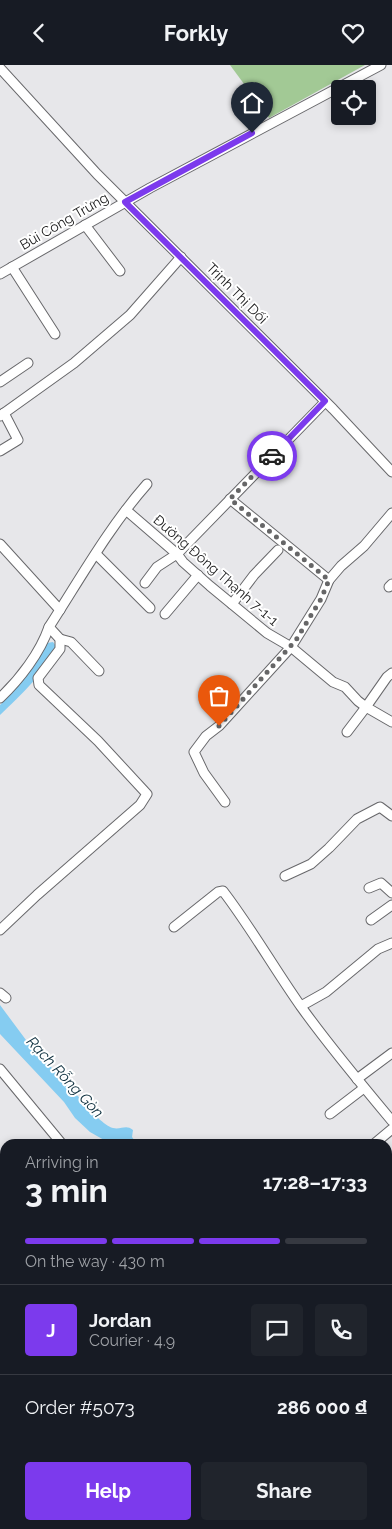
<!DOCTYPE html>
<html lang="en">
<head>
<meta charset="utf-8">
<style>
  :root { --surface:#171b24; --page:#20242c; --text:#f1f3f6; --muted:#9ea1a6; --line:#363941; --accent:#7c3aed }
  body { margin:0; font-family:Raleway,sans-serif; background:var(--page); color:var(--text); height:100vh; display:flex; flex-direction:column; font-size:19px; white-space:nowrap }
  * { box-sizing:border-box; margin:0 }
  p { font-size:16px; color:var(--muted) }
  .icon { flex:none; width:28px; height:28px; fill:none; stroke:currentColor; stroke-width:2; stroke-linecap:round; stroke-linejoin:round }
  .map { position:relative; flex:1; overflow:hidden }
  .details { position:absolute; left:0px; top:1074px; width:392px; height:391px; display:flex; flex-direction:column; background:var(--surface); border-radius:15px 15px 0 0; box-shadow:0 2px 8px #0003 }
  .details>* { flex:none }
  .fabs { position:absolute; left:331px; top:15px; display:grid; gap:10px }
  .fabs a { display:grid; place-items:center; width:45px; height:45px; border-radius:5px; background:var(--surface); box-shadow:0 2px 8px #0003; font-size:25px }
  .pin { position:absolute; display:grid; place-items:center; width:42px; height:42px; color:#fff; margin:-51px -21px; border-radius:50% 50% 50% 0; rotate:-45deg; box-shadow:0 0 5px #0007 }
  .pin .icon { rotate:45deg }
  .courier { position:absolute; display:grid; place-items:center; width:50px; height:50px; margin:-25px; border:4px solid #7c3aed; border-radius:50%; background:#fff; color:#222; box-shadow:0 1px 6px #0007 }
  .overview em { font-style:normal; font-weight:700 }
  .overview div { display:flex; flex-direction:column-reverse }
  .overview { display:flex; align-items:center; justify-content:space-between; height:85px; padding:0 25px }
  h1 { font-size:32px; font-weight:700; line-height:38px }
  .bar { display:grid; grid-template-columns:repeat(4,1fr); gap:8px 5px; align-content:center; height:60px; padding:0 25px }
  .bar i { height:6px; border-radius:4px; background:var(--line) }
  .bar .active { background:var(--accent) }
  .bar p { grid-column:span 4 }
  .line { display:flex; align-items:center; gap:12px; padding:0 25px; border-top:1px solid var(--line) }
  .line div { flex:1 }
  .round { display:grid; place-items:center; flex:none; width:52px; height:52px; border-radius:5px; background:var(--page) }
  .action { display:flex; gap:10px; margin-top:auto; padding:10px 25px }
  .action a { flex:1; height:58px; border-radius:5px; background:var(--accent); color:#fff; font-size:20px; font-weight:700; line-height:58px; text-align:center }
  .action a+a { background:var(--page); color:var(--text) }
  header { display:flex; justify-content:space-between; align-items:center; height:65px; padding:0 25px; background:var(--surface); font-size:22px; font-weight:700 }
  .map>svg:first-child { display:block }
  .green { fill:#a2c995 }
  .water { fill:#85ccf1 }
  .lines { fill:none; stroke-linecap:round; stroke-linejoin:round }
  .minor-casing { stroke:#68686b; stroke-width:11 }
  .minor { stroke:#fff; stroke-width:9 }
  .done { stroke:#666667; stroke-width:5; stroke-dasharray:0 9 }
  .route { stroke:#7c3aed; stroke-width:6 }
  .labels { text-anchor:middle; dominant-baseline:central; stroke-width:4; stroke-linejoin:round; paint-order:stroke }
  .street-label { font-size:14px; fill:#202021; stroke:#fff }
  .water-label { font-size:15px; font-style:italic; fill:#0c2e3d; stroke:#fff }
</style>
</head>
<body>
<header><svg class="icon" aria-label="back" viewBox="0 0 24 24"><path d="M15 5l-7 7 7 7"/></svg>Forkly<svg class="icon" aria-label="heart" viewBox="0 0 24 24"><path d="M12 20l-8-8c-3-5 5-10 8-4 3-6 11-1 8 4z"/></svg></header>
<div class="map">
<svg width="392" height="1464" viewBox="0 0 392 1464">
  <rect width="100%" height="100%" fill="#e7e7ea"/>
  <polygon class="green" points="230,0 365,0 269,53"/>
  <g class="water">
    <path d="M53,577L56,581C49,604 18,633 0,650V640L13,627L23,614L47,578Z"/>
    <path d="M0,940L26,975L99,1054C103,1057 108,1062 113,1063C121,1065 126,1059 133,1065L132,1072L137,1079H111L90,1067L75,1053L64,1037L0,969Z"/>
    <polygon points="5,1282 4,1452 3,1464 0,1464 0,1291"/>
  </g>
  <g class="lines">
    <g class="minor-casing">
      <g id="minor">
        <polyline points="0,3 97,109 333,344 392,407"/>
        <polyline points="85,160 120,206"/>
        <polyline points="12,202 55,269"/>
        <polyline points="0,209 150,123 381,0"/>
        <polyline points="0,317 28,298"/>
        <polyline points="0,351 74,298 130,250 181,192"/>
        <polyline points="0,386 18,375 4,348"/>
        <polyline points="230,434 329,515"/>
        <polyline points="126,445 177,489 183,497 210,521 267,568 291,582 333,617 345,622 358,636 366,642 387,612 392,608"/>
        <polyline points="0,479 60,545"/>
        <polyline points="96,489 150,543"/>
        <polyline points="145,518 157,502 177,489 325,337"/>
        <polyline points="389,522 392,519"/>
        <polyline points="232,539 254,510 278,485"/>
        <polyline points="165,549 198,510"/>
        <polyline points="60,574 71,577 99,606"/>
        <path d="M0,633C20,614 40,588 49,562C80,514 109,462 147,419"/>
        <polyline points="347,667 366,642 392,657"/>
        <polyline points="225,737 204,708 194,687 206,671 219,661 291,582 321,534 329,515 341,501 364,481 392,448"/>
        <polyline points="285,811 311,799 329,783 357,754 380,742 392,751"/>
        <polyline points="369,823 381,818 392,828"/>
        <polyline points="371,855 392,840"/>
        <path d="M174,862L218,827L223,826C252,864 275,905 302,943C330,982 361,1019 392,1056"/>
        <polyline points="0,865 37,830 140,740 147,729 98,676 39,620 38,613 60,584 60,574 49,562"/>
        <polyline points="0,928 6,933"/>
        <polyline points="301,941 326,927 378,884 392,878"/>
        <polyline points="0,1004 62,1079"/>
        <polyline points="357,1014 392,988"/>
        <polyline points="330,1049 364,1023"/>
        <polyline points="374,1079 392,1064"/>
        <polyline points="0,1280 5,1270"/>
        <polyline points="389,1280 392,1278"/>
        <polyline points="388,1366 392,1368"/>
      </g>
    </g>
    <use href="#minor" class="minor"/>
  </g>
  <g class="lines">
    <polyline class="done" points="219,661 296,575 321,534 329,515 230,434 272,391"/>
    <polyline class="route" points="252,68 125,137 325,336 272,391"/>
  </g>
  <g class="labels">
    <g class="street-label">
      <text transform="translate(64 156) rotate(-30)">Bùi Công Trừng</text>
      <text transform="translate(237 228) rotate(45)">Trịnh Thị Dối</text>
      <text transform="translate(216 505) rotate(41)">Đường Đông Thạnh 7-1-1</text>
    </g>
    <g class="water-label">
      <text transform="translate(65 1012) rotate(47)">Rạch Rỗng Gòn</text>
    </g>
  </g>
</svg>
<div class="fabs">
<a><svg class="icon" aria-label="locate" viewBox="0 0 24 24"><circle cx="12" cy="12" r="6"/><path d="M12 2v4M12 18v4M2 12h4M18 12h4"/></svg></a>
</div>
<div class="pin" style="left:219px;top:661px;background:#ea580c"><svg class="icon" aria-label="bag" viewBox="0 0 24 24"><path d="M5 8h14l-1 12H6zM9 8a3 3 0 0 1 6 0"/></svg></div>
<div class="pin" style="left:252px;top:68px;background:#1f2937"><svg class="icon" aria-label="home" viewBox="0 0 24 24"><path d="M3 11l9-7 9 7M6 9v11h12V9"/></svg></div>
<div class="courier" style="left:272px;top:391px"><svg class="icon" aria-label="car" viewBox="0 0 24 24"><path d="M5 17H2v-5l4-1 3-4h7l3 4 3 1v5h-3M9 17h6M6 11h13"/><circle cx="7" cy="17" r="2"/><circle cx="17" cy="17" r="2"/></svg></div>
<section class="details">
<div class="overview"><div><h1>3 min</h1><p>Arriving in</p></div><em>17:28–17:33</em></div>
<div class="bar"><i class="active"></i><i class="active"></i><i class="active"></i><i></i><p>On the way · 430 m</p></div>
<div class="line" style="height:90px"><b class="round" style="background:var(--accent);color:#fff">J</b><div><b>Jordan</b><p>Courier · 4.9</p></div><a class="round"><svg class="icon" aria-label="chat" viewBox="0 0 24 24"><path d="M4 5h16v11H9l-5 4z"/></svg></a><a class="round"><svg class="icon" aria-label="phone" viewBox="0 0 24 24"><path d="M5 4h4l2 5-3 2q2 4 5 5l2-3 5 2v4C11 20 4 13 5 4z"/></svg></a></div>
<div class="line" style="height:65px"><div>Order #5073</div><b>286 000 ₫</b></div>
<div class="action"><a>Help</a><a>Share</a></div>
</section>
</div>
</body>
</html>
